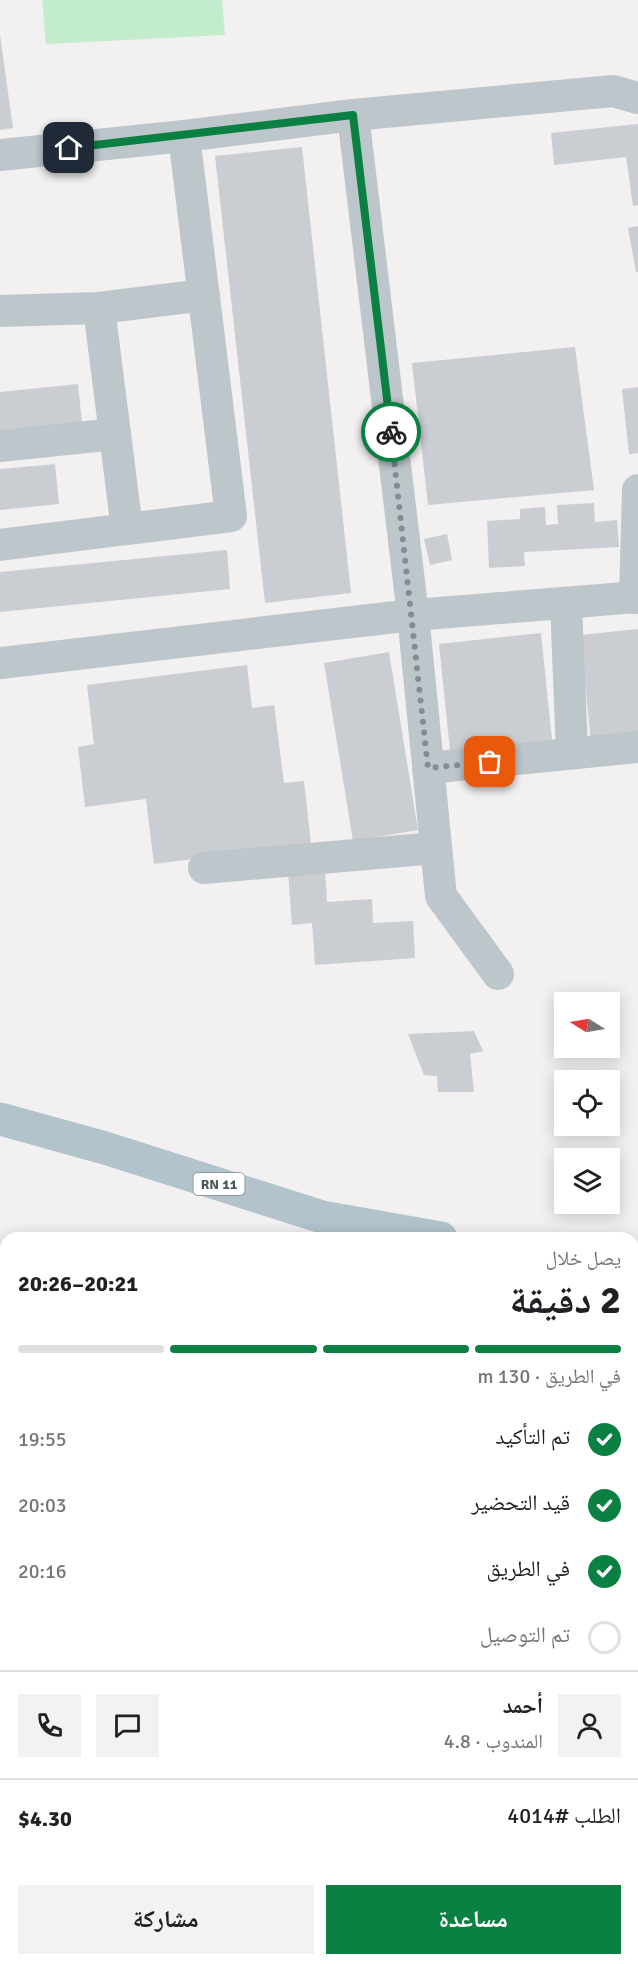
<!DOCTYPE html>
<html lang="ar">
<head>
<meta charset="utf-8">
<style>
  :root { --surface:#fff; --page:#f2f2f2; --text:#202124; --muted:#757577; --line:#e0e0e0; --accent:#0b8043 }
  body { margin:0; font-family:Signika,"Noto Naskh Arabic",sans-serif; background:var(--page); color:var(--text); direction:rtl; height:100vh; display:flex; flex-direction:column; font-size:22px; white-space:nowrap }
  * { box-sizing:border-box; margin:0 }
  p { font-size:20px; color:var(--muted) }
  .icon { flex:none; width:33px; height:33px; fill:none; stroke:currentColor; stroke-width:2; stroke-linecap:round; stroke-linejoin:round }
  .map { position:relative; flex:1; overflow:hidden; direction:ltr }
  .sheet { position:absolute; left:0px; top:1232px; width:639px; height:734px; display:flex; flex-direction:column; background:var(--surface); border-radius:18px 18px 0 0; box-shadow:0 3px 15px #0003; direction:rtl }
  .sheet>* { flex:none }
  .needle { width:39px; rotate:281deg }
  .fabs { position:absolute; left:554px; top:992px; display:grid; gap:12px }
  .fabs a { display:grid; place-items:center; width:66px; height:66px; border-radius:0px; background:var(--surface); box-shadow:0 3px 15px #0003; font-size:30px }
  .pin { position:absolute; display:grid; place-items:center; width:51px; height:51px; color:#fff; margin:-26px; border-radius:12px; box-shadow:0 3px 9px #0006 }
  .courier { position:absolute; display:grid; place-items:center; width:60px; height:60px; margin:-30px; border:4px solid #0b8043; border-radius:50%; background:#fff; color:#222; box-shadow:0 2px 8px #0007 }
  .overview em { font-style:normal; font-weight:800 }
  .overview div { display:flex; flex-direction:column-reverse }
  .overview { display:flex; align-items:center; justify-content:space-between; height:102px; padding:0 18px }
  h1 { font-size:39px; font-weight:800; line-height:45px }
  .bar { display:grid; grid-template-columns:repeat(4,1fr); gap:9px 6px; align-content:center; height:72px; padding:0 18px }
  .bar i { height:8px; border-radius:4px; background:var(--line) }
  .bar .selected { background:var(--accent) }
  .bar p { grid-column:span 4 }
  .line { display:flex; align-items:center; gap:15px; padding:0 18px; border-top:2px solid var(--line) }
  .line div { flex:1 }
  .round { display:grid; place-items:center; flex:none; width:63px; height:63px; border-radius:0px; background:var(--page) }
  ol { padding:0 18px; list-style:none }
  li { display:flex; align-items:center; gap:18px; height:66px }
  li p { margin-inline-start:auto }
  li .icon { padding:6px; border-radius:50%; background:var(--accent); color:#fff; stroke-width:4 }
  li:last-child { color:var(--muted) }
  li i { width:33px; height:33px; border:3px solid var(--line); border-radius:50% }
  .action { display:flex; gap:12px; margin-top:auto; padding:12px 18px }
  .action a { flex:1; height:69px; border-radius:0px; background:var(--accent); color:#fff; font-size:24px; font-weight:800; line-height:69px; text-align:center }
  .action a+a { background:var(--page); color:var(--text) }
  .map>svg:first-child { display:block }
  .green { fill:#c2eccc }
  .building { fill:#caced2 }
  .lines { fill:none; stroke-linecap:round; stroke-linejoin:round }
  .street { stroke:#bdc6cb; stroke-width:32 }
  .primary { stroke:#b2c3cc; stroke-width:33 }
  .done { stroke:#848c90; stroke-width:6; stroke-dasharray:0 10.8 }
  .route { stroke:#0b8043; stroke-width:8 }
  .labels { text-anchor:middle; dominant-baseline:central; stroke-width:4.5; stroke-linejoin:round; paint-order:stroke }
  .shield { fill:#fff; stroke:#80898d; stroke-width:1.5 }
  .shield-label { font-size:14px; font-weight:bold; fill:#49565c }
</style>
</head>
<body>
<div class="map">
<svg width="638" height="1964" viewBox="0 0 638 1964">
  <rect width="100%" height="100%" fill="#f2f0f0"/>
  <polygon class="green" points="42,0 222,0 225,35 46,44"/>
  <g class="building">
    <polygon points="0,35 13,128 0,130"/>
    <polygon points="638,124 638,205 633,206 626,157 554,165 551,133"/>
    <polygon points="302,147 351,593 265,603 215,156"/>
    <polygon points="638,226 638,272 636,272 628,228"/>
    <polygon points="575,347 594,490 428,505 412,363"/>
    <polygon points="78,384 82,423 0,431 0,392"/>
    <polygon points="638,387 638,453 629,454 622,389"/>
    <polygon points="55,464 59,504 0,510 0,469"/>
    <polygon points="594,503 595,522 617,520 619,547 524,552 525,566 489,568 487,521 520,519 520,509 545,507 546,525 558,524 557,505"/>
    <polygon points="447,534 452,560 430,565 424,539"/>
    <polygon points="227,550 230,589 0,612 0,572"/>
    <polygon points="638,629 638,737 591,742 580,635"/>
    <polygon points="541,633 552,740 450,751 439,644"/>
    <polygon points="389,652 418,830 353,841 324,663"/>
    <polygon points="247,665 252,708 274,705 284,783 304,781 311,844 154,864 146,799 85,807 78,747 94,744 87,685"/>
    <polygon points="325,869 327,902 372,899 373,923 413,921 415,958 315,965 312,923 292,925 288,872"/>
    <polygon points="474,1031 483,1051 470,1054 474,1092 438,1092 437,1076 424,1075 408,1034"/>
    <rect x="0" y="1596" width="6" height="169"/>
    <rect x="633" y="1610" width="5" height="163"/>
    <rect x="0" y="1767" width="6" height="184"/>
    <rect x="633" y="1787" width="5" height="58"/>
  </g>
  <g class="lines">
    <g class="street">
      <polyline points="353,115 413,615 441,896 498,974"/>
      <polyline points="0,155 184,136 353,115 613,91 638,98"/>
      <polyline points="99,308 127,529 231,516 184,136"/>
      <polyline points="0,311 99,308 204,295"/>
      <polyline points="0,446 115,434"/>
      <polyline points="0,545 127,529"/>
      <polyline points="635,598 638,490"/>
      <polyline points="566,603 572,753"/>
      <polyline points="0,663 413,615 638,597"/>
      <polyline points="428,768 638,747"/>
      <polyline points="204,868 436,848"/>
      <polyline points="0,1351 6,1351"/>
      <polyline points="633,1359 638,1359"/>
      <polyline points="0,1553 6,1553"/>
      <polyline points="633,1559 638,1559"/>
      <polyline points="633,1852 638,1852"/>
      <polyline points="0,1959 475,1964"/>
      <polyline points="571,1964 571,1959"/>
    </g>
    <g class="primary">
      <polyline points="0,1119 105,1148 322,1217 441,1238"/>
      <polyline points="633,1268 638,1269"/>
    </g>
  </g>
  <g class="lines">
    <polyline class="done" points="391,432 428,768 490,762"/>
    <polyline class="route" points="69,148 353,115 391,432"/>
  </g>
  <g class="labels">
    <rect class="shield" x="193.5" y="1173" width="51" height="22" rx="4.5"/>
    <g class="shield-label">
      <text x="219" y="1184">RN 11</text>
    </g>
  </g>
</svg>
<div class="fabs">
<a><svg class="needle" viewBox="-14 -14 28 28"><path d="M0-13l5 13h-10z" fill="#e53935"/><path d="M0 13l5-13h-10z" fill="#757577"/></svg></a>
<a><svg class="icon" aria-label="locate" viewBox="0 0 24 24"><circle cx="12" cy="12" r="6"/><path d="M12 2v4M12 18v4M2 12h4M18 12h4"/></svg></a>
<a><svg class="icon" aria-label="layers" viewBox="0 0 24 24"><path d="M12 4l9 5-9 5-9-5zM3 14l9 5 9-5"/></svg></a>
</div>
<div class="pin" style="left:490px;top:762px;background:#ea580c"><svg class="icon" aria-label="bag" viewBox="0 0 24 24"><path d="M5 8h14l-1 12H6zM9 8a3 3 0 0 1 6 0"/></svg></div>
<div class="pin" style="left:69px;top:148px;background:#1f2937"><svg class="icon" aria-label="home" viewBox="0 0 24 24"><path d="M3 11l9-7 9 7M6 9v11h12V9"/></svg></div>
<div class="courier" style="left:391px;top:432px"><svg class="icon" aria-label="bike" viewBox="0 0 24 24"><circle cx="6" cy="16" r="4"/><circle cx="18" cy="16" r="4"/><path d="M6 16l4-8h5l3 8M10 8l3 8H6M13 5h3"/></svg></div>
<section class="sheet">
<div class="overview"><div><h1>2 دقيقة</h1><p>يصل خلال</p></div><em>20:21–20:26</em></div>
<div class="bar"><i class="selected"></i><i class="selected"></i><i class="selected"></i><i></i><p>في الطريق · 130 m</p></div>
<ol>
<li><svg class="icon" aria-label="check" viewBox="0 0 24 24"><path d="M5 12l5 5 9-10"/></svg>تم التأكيد<p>19:55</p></li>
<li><svg class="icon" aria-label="check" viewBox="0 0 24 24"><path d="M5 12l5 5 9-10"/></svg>قيد التحضير<p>20:03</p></li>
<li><svg class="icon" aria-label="check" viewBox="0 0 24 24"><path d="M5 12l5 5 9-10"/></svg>في الطريق<p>20:16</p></li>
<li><i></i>تم التوصيل</li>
</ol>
<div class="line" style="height:108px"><a class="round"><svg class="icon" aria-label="person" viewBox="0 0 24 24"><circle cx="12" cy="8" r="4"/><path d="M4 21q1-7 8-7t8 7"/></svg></a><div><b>أحمد</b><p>المندوب · 4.8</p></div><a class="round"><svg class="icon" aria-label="chat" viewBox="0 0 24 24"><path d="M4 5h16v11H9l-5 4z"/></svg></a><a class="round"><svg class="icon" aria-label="phone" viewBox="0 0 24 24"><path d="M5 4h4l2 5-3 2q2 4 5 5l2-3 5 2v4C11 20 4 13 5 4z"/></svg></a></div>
<div class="line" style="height:78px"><div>الطلب #4014</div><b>$4.30</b></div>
<div class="action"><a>مساعدة</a><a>مشاركة</a></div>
</section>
</div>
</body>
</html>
